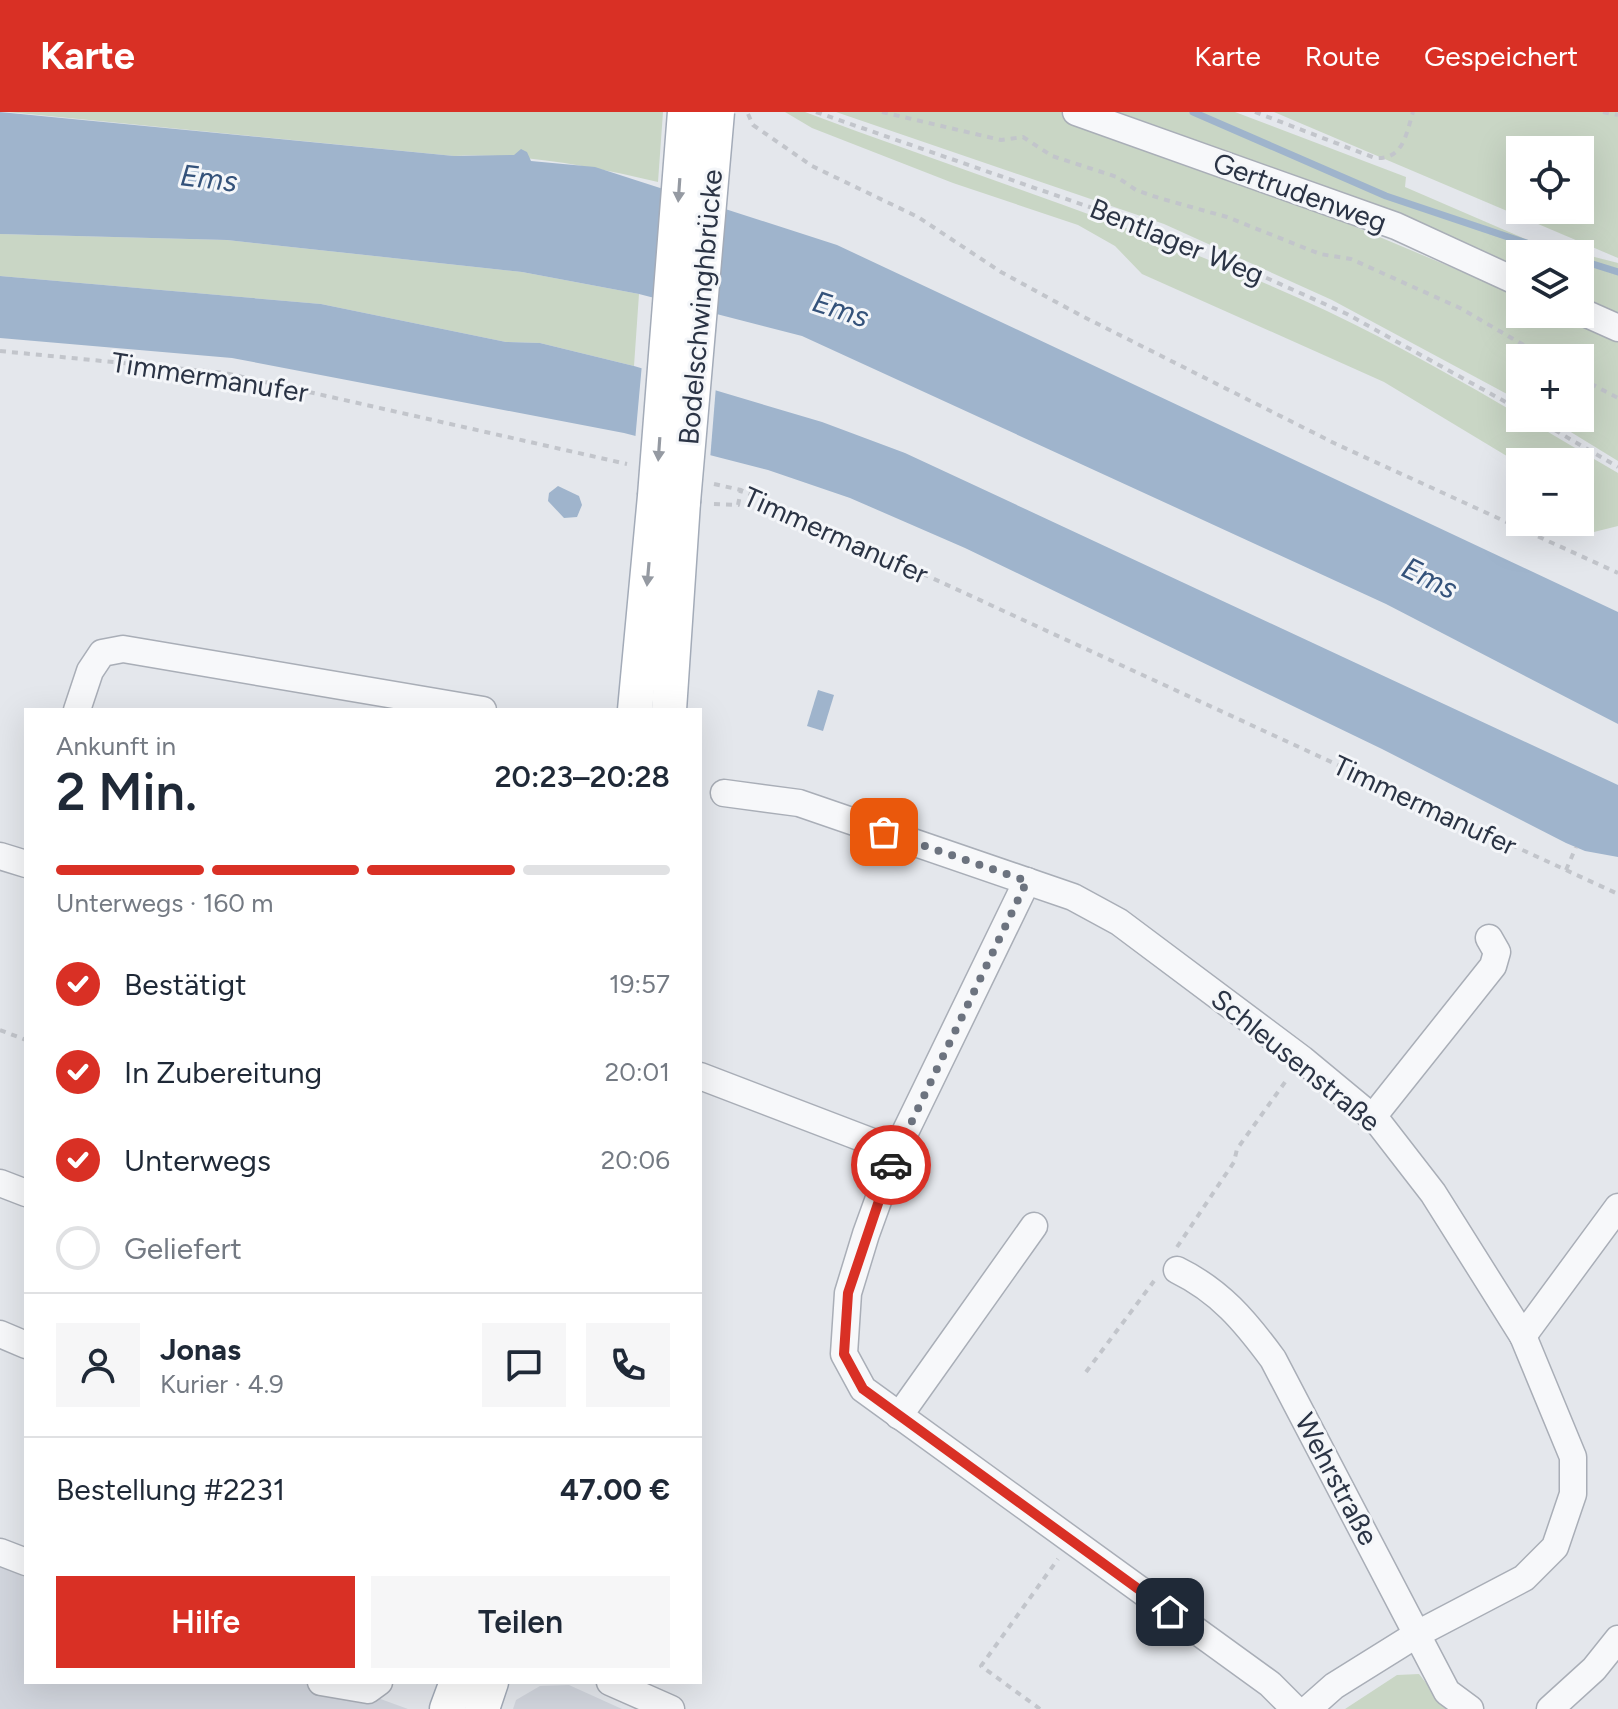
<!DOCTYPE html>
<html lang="de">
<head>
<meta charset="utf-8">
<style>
  :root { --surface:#fff; --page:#f6f6f7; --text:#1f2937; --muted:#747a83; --line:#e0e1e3; --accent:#d93025 }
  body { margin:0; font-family:Figtree,sans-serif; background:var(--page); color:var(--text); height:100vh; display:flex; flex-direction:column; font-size:30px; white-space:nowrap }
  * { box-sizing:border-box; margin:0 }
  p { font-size:26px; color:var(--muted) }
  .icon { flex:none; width:44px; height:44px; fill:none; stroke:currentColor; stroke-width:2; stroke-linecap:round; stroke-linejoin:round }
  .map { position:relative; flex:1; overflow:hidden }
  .side { position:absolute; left:24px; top:596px; width:678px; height:976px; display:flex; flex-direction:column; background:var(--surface); border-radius:0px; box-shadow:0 8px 32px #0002 }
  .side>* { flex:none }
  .buttons { position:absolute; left:1506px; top:24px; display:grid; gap:16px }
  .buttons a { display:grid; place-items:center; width:88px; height:88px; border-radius:0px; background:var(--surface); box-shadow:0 8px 32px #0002; font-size:40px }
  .pin { position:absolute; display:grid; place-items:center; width:68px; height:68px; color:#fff; margin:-34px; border-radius:16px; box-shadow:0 4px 12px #0006 }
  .courier { position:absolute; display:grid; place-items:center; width:80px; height:80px; margin:-40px; border:6px solid #d93025; border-radius:50%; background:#fff; color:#222; box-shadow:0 2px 10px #0007 }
  .summary em { font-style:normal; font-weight:600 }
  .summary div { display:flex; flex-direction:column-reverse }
  .summary { display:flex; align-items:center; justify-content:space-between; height:136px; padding:0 32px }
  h1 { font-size:52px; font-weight:600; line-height:60px }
  .bar { display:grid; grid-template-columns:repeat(4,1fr); gap:12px 8px; align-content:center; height:96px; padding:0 32px }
  .bar i { height:10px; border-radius:6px; background:var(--line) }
  .bar .active { background:var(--accent) }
  .bar p { grid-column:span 4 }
  .line { display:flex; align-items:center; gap:20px; padding:0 32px; border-top:2px solid var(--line) }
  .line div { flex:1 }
  .round { display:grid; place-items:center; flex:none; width:84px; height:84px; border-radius:0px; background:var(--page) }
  ol { padding:0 32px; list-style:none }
  li { display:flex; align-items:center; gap:24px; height:88px }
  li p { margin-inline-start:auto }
  li .icon { padding:8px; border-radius:50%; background:var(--accent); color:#fff; stroke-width:4 }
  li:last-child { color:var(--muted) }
  li i { width:44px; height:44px; border:4px solid var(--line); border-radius:50% }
  .action { display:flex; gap:16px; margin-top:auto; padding:16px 32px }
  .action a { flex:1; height:92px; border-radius:0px; background:var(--accent); color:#fff; font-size:32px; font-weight:600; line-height:92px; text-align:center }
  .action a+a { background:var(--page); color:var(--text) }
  header { display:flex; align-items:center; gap:48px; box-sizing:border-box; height:112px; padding:0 40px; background:var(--accent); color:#fff }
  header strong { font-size:38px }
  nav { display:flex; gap:44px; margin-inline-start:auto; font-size:28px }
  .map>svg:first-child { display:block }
  .built { fill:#d2d6de }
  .green { fill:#c9d6c5; fill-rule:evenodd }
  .water { fill:#9fb4cc }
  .pier { fill:#e4e7ec }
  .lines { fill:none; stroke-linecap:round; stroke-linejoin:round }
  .stream { stroke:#9fb4cc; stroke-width:7 }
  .minor-casing { stroke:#a9aeb7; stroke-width:29 }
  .major-casing { stroke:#a3abb8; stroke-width:37 }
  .path { stroke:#c2c5cb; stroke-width:4; stroke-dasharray:6 6; stroke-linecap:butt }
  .minor { stroke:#f7f8fa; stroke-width:26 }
  .major { stroke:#fff; stroke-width:34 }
  .major-bridge-casing { stroke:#a3abb8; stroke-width:37; stroke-linecap:butt }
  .major-bridge { stroke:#fff; stroke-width:34 }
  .oneway { fill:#959aa2 }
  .done { stroke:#6c737f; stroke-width:8; stroke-dasharray:0 14.4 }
  .route { stroke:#d93025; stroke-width:10 }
  .labels { text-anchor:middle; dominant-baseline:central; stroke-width:6; stroke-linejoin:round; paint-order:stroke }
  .street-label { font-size:28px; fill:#2b3445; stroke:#f4f6f9 }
  .water-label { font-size:30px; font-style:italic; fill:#34527a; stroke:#f4f6f9 }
</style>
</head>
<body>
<header>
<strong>Karte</strong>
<nav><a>Karte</a><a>Route</a><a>Gespeichert</a></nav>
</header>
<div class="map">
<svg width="1618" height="1597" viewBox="0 0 1618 1597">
  <rect width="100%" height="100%" fill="#e4e7ec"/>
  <g class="built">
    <polygon points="0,1448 26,1458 26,1570 334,1570 408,1597 0,1597"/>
    <polygon points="569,1573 622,1597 513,1597 516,1588 540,1574"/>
  </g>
  <g class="green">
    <path d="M8,0H663L658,70C591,54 523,41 454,44Z"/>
    <path d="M785,0H805C980,66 1158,120 1327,199C1428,247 1522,305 1618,361V414L1582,423L1559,410H1580V350L1520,352L1384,270L1142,162L1115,134L1078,113L953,71L812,16Z"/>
    <polygon points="836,0 1061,0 1208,53 1520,184 1520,202 1563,202 1618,225 1618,349 1548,306 1580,306 1580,246 1520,246 1520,289 1332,188 1164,112"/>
    <polygon points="1111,0 1235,0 1406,65 1405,75 1528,128 1618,151 1618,202 1580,185 1580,142 1520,142 1520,158 1224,39"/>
    <path d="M1274,0H1618V146ZM1580,38V98H1520V38Z"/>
    <polygon points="0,122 227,128 522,160 639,182 634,254 540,231 506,230 321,192 0,164"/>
    <polygon points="1419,1562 1437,1585 1453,1597 1345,1597 1397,1563"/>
  </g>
  <g class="water">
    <polygon points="0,0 454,44 514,43 521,37 527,40 531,49 595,55 837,133 1618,500 1618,612 1386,492 802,224 639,182 522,160 227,128 0,122"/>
    <polygon points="0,164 321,192 506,230 540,231 634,254 822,310 905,341 1618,673 1618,745 1585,739 1566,731 1382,637 965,436 850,386 768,358 624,321 232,246 0,226"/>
    <polygon points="558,374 579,384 582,393 577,405 564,406 548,389 549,381"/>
    <polygon points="818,578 834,583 823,619 807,614"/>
  </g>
  <polygon class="pier" points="642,252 716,274 710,348 635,329"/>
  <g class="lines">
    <g class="stream">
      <polyline points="1193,0 1386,84 1559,142"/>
      <polyline points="1580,148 1618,160"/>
    </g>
    <g class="minor-casing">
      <g id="minor">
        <polyline points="1076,0 1396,114 1520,171"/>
        <polyline points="1580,199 1618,216"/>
        <polyline points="77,598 90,559 102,541 123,537 483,598"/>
        <polyline points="724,681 799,691 1073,785 1119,810 1302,947 1378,1010 1433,1081 1523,1224 1573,1345 1573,1382 1555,1435 1524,1466 1419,1521 1334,1574 1308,1597"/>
        <polyline points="0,744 26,752"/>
        <polyline points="1027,769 896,1039 866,1122 848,1181 844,1242 863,1277 1270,1572 1295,1597"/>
        <polyline points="700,964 896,1039"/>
        <polyline points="1372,1006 1493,854 1497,840 1489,826"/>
        <polyline points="0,1071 26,1081"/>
        <path d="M1177,1158C1220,1179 1245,1209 1273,1247L1447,1580L1470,1597"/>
        <polyline points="0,1222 26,1233"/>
        <polyline points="1523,1224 1618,1095"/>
        <polyline points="899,1304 1034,1114"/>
        <polyline points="0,1440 26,1450"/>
        <polyline points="321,1570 368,1578 379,1570"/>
        <polyline points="610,1570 671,1597"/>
        <polyline points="1550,1597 1594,1557 1618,1527"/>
      </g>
    </g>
    <g class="major-casing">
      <g id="major">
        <polyline points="635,598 655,384"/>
        <polyline points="669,598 683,390"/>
        <polyline points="447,1597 457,1570"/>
        <polyline points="482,1597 491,1570"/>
      </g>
    </g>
    <g class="path">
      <polyline points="816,0 1173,124 1347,202 1520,298"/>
      <polyline points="882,0 1001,28 1023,25 1052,44 1117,65 1136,78 1159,86 1227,105 1320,142 1351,147 1460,196 1546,246"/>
      <path d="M1255,0L1375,46C1403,48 1406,23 1413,0"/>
      <polyline points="1603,0 1618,3"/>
      <polyline points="748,2 753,13 812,54 918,105 1001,160 1080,203 1336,332 1618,461"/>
      <polyline points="0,239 225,261 627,352"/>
      <polyline points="1580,266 1618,286"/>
      <polyline points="1534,306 1618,355"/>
      <polyline points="714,372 741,378 1618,782"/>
      <polyline points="714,392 738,393 741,378"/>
      <polyline points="1566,758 1576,735"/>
      <polyline points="0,918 26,928"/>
      <polyline points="1177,1135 1234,1050 1237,1037 1288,966"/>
      <polyline points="1086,1260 1154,1169"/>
      <polyline points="1040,1597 981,1554 1058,1447"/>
    </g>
    <use href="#minor" class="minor"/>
    <use href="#major" class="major"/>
    <g class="major-bridge-casing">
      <g id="major-bridge">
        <polyline points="655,384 685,0"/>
        <polyline points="683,390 717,0"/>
      </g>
    </g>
    <use href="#major-bridge" class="major-bridge"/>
  </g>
  <defs><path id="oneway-solid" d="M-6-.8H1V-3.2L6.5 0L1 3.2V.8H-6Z" transform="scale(2)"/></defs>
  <g class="oneway">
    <use href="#oneway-solid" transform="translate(679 78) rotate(94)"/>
    <use href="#oneway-solid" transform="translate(659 337) rotate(94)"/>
    <use href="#oneway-solid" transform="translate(648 462) rotate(95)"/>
  </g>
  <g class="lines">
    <polyline class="done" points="884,720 1027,769 891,1053"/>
    <polyline class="route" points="891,1053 848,1181 844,1242 863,1277 1170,1500"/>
  </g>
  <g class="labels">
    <g class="street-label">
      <text transform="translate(1300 80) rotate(20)">Gertrudenweg</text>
      <text transform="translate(1177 129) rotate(22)">Bentlager Weg</text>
      <text transform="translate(700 195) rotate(-85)">Bodelschwinghbrücke</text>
      <text transform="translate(210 265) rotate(9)">Timmermanufer</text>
      <text transform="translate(836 423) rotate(24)">Timmermanufer</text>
      <text transform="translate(1425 693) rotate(25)">Timmermanufer</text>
      <text transform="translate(1296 948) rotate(39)">Schleusenstraße</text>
      <text transform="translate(1337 1367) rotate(62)">Wehrstraße</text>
    </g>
    <g class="water-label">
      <text transform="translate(209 66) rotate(7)">Ems</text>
      <text transform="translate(841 197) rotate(18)">Ems</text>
      <text transform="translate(1430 466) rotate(26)">Ems</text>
    </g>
  </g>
</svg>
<div class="buttons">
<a><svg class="icon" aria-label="locate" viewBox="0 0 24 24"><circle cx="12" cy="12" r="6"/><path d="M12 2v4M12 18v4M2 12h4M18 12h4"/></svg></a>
<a><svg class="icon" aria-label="layers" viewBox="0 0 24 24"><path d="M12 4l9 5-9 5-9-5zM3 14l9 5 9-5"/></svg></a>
<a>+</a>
<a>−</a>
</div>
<div class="pin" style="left:884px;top:720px;background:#ea580c"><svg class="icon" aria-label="bag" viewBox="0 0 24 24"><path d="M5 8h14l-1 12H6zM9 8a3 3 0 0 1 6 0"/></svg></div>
<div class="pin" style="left:1170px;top:1500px;background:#1f2937"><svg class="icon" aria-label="home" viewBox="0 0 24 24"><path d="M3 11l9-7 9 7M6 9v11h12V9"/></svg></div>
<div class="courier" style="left:891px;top:1053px"><svg class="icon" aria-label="car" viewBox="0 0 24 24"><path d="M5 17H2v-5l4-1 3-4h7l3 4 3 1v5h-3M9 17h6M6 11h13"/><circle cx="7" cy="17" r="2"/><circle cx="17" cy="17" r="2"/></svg></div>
<section class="side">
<div class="summary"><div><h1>2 Min.</h1><p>Ankunft in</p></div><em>20:23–20:28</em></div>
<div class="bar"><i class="active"></i><i class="active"></i><i class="active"></i><i></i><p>Unterwegs · 160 m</p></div>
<ol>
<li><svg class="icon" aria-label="check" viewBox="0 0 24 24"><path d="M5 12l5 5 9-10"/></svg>Bestätigt<p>19:57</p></li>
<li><svg class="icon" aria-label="check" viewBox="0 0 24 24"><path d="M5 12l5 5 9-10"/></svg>In Zubereitung<p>20:01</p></li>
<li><svg class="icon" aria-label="check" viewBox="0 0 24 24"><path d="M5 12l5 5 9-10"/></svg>Unterwegs<p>20:06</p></li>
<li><i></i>Geliefert</li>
</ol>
<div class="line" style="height:144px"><a class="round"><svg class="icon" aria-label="person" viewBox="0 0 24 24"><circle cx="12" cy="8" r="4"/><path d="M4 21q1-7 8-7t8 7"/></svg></a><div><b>Jonas</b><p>Kurier · 4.9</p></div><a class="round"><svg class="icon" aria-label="chat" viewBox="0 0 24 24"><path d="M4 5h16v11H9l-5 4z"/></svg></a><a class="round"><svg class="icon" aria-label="phone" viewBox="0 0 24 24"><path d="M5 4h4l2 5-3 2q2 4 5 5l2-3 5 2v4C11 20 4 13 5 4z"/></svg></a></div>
<div class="line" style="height:104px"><div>Bestellung #2231</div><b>47.00 €</b></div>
<div class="action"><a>Hilfe</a><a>Teilen</a></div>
</section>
</div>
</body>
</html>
